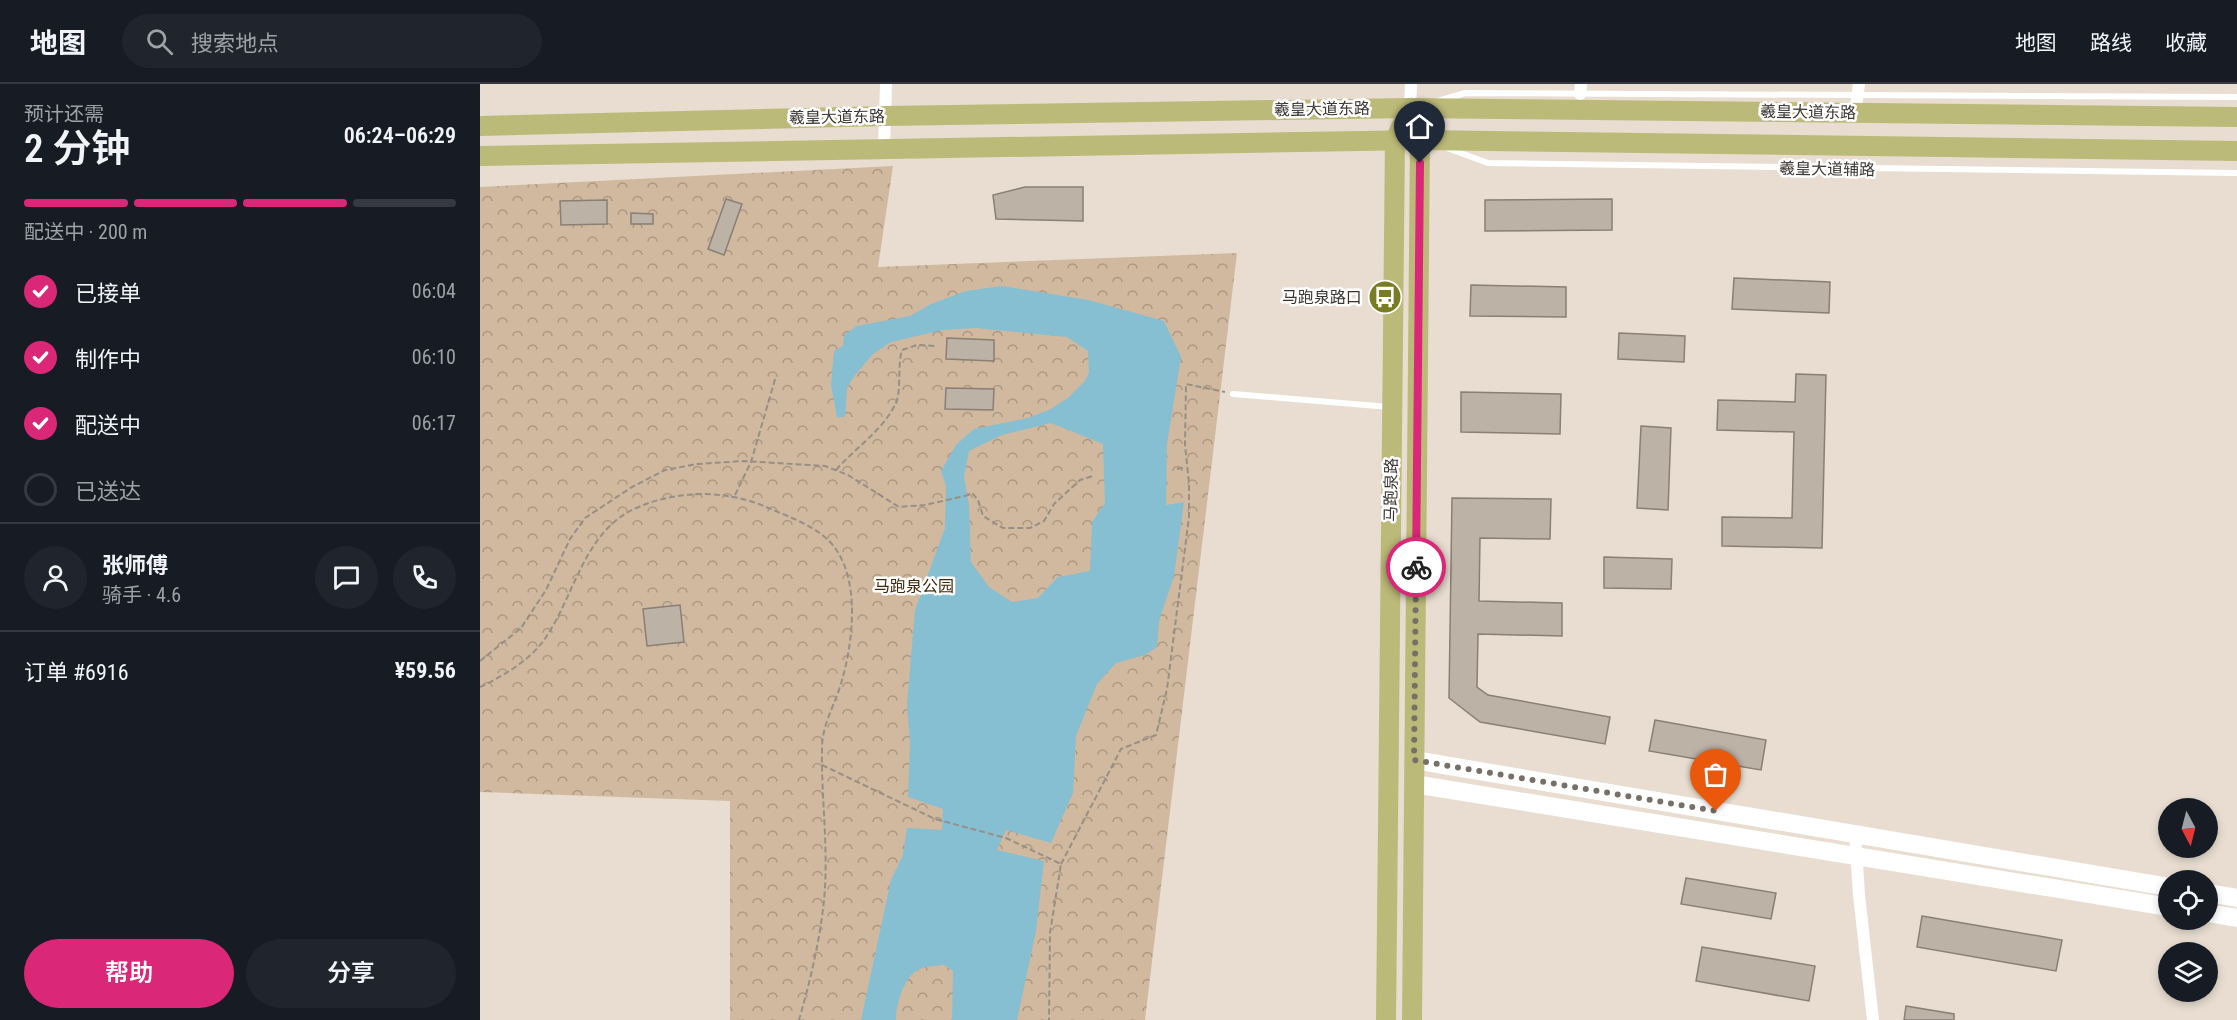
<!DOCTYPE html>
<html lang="zh">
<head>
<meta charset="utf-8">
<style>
  :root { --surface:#171b24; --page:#20242c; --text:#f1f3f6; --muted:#9ea1a6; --line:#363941; --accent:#db2777 }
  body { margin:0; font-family:"Roboto Condensed","Noto Sans SC",sans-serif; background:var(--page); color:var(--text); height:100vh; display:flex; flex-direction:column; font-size:22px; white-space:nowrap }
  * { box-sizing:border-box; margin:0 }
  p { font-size:20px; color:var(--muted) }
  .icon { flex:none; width:33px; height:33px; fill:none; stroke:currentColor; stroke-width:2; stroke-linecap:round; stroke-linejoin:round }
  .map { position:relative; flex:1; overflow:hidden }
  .sheet { display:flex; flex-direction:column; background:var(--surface); width:480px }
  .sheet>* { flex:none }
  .needle { width:39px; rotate:173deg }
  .buttons { position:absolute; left:1678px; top:714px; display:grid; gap:12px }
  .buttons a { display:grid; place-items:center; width:60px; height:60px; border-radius:50%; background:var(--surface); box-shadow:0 3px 9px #0003; font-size:30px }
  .pin { position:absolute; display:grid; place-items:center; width:51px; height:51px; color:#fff; margin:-62px -26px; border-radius:50% 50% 50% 0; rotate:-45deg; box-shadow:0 0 6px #0007 }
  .pin .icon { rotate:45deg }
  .courier { position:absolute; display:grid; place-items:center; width:60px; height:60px; margin:-30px; border:4px solid #db2777; border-radius:50%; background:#fff; color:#222; box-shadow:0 2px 8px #0007 }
  .head em { font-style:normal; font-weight:600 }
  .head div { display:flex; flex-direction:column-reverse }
  .head { display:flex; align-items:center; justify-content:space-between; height:102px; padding:0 24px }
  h1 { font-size:39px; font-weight:600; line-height:45px }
  .bar { display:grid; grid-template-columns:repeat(4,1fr); gap:9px 6px; align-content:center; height:72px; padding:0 24px }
  .bar i { height:8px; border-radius:4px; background:var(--line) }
  .bar .current { background:var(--accent) }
  .bar p { grid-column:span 4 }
  .line { display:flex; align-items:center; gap:15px; padding:0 24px; border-top:2px solid var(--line) }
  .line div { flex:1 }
  .round { display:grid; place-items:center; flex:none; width:63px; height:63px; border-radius:32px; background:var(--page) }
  ol { padding:0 24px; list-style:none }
  li { display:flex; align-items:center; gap:18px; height:66px }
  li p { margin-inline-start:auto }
  li .icon { padding:6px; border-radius:50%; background:var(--accent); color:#fff; stroke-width:4 }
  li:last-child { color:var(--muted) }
  li i { width:33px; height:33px; border:3px solid var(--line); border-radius:50% }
  .button { display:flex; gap:12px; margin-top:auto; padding:12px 24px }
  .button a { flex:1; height:69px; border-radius:36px; background:var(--accent); color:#fff; font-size:24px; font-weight:600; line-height:69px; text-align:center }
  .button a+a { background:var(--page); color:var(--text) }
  header { display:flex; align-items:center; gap:36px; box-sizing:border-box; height:84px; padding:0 30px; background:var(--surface); border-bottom:2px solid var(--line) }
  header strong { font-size:28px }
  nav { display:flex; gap:33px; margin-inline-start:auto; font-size:21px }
  .search { width:420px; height:54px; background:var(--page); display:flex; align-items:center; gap:15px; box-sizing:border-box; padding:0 21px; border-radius:33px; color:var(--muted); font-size:22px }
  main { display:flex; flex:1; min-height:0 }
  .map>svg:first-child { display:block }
  .forest { fill:url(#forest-crowns) }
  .water { fill:#86bfd1; fill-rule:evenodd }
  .building { fill:#bdb2a6; stroke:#897f74; stroke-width:1.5 }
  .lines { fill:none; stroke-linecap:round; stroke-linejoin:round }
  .path { stroke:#978f86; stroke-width:2; stroke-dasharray:6 3; stroke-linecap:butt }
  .lane { stroke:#fff; stroke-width:6 }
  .street { stroke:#fff; stroke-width:12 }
  .secondary { stroke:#fff; stroke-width:18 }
  .primary { stroke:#bcba78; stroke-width:20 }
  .done { stroke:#777069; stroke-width:6; stroke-dasharray:0 10.8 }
  .route { stroke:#db2777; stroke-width:8 }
  .labels { text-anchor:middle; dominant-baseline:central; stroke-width:5; stroke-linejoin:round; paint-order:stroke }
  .street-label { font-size:16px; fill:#3a3531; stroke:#fff }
  .poi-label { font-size:16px; fill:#3a3531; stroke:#fff; text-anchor:end }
  .park-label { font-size:16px; fill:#402809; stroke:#fff }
</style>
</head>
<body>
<header>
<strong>地图</strong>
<div class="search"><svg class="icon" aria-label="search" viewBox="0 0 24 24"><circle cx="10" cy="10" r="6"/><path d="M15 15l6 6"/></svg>搜索地点</div>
<nav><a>地图</a><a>路线</a><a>收藏</a></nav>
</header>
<main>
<section class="sheet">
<div class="head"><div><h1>2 分钟</h1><p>预计还需</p></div><em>06:24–06:29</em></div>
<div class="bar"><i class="current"></i><i class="current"></i><i class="current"></i><i></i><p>配送中 · 200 m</p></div>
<ol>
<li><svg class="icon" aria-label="check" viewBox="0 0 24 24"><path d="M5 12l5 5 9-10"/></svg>已接单<p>06:04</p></li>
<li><svg class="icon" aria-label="check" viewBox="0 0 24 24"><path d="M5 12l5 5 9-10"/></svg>制作中<p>06:10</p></li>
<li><svg class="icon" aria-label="check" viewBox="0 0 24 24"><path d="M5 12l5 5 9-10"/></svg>配送中<p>06:17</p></li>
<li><i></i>已送达</li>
</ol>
<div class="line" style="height:108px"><a class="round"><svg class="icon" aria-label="person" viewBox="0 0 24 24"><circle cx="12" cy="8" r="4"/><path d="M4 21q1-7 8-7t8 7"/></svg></a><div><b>张师傅</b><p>骑手 · 4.6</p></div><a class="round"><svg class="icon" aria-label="chat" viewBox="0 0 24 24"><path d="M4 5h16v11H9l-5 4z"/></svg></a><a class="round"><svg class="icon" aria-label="phone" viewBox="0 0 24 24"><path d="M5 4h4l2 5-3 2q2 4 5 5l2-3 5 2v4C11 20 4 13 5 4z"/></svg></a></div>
<div class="line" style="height:78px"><div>订单 #6916</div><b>¥59.56</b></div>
<div class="button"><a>帮助</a><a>分享</a></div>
</section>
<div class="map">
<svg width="1757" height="936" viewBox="0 0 1757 936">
  <defs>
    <pattern id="forest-crowns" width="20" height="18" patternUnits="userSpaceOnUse" patternTransform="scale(1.5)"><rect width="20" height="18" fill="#d1b99f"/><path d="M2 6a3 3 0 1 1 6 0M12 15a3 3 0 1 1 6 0" fill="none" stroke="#ab9782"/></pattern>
  </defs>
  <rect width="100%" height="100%" fill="#e8ddd0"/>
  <polygon class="forest" points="413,82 398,183 757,169 665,936 250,936 250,717 0,708 0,103"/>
  <path class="water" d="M522,202L608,216L684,237L701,273L687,360L686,421L704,418L694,492L679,537L677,563L665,571L636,579L617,600L596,652L593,709L571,759L526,746L517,766L564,777L556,847L537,936H472L473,887L464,881C455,882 444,882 436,887C423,896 416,921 416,936H381L411,796L423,771L427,744L462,746L463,725L428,713L430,659L427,621L435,526L465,444L466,402L461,387L476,361L494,345L548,334L571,325L589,313L605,297L609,288L608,267L587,253L496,244L463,246L411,258L393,270L372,295L367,305L365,332L357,334L351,301L354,267L363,262L364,251L377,242L430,232L451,220L486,207ZM571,339L623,360L625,419L612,438L610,487L578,493L558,514L532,518L509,503L491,478L489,421L484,393L489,367L522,351Z"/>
  <g class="building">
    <polygon points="545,103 603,103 603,137 516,135 513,111"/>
    <polygon points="246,115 262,120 244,171 228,165"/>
    <polygon points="1132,115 1132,146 1005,147 1005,116"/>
    <polygon points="127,116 127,140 81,141 80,117"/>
    <polygon points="151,129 173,130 173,140 151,140"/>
    <polygon points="1254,194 1350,198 1349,229 1252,225"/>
    <polygon points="991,201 1086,203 1086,233 990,232"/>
    <polygon points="1139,249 1205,252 1204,278 1138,275"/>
    <polygon points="467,254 514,256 514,277 466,275"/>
    <polygon points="1316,290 1346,291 1342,464 1242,462 1242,433 1312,434 1314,348 1237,346 1238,316 1315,318"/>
    <polygon points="466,304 514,305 513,326 465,325"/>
    <polygon points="981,308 1081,310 1080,350 981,348"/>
    <polygon points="1161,342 1191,344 1188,426 1157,424"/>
    <polygon points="972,414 1071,415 1070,455 1000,454 999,517 1082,519 1082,552 998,550 997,603 1008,611 1130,633 1125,660 1000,638 969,614"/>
    <polygon points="1124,473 1192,475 1191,505 1124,504"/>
    <polygon points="200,521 204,558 167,562 163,525"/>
    <polygon points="1175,636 1286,656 1281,686 1169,667"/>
    <polygon points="1206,794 1296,809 1291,835 1201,820"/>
    <polygon points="1442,832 1582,856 1576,887 1437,863"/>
    <polygon points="1222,863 1335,882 1329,917 1216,897"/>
    <polygon points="1426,922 1474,930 1474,936 1424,936"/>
  </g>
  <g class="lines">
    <g class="path">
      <polyline points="697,385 706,383"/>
      <path d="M356,386C375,364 401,348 415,321C422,309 417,281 422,266L437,261L456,262"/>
      <polyline points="255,411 271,378 296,292"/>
      <polyline points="0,577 41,544 66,506 90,455 105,434 152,403 185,386 217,380 264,377 345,382 368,391 419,423 445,421 493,410 498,416 503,432 523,444 550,444 564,437 574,420 600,396 613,392"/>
      <path d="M0,603C23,592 49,577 64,556C94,514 103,449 154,425C195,406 245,405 286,423C309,433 340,443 355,464C380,498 373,558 362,596C356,619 342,640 342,664C341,714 349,766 344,816C340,856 330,898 319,936"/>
      <polyline points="342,681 455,735 526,754 581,780 570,849 569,936"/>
      <polyline points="581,780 641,665 676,651 687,605 709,433 709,399 705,361 706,300 745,308"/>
    </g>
    <g class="lane">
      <polyline points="958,17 985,9 1757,13"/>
      <polyline points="967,64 1008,79 1757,89"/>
      <polyline points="753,310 909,323"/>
    </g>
    <g class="street">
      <polyline points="1100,10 1101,0"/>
      <polyline points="930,24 931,0"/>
      <polyline points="1375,29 1379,0"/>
      <polyline points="404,64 406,0"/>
      <polyline points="1375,750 1379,811 1393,936"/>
    </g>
    <g class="secondary">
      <polyline points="934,676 1689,803"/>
      <polyline points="934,700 1689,823"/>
      <polyline points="1728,809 1757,814"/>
      <polyline points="1728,829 1757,834"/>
    </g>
    <g class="primary">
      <polyline points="0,42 405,32 930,24 1757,33"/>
      <polyline points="0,72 940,56 1757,67"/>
      <polyline points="906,936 915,56 930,24"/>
      <polyline points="932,936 940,56 937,45"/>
    </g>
  </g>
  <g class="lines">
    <polyline class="done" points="936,483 934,676 1236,727"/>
    <polyline class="route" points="936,483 940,79"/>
  </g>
  <defs>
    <g id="bus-disc" transform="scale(1.725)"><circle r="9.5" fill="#7a7c24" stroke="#fff"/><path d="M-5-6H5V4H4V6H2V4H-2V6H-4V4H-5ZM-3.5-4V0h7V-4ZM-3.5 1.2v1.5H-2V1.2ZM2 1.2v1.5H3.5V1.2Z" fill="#fff"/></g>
  </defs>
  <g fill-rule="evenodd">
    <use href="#bus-disc" x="905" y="213"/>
  </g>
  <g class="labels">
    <g class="street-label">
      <text transform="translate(842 25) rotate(-1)">羲皇大道东路</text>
      <text transform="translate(1328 28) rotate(1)">羲皇大道东路</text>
      <text transform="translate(357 33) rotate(-1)">羲皇大道东路</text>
      <text transform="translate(1347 85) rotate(1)">羲皇大道辅路</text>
      <text transform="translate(911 406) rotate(-89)">马跑泉路</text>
    </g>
    <g class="poi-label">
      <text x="882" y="213">马跑泉路口</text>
    </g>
    <g class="park-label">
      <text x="434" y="502">马跑泉公园</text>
    </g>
  </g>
</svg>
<div class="buttons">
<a><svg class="needle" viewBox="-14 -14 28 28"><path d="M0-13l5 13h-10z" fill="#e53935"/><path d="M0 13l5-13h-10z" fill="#9ea1a6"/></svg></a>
<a><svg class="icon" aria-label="locate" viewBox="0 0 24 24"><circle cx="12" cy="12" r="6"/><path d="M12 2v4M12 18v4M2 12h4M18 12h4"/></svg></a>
<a><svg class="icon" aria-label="layers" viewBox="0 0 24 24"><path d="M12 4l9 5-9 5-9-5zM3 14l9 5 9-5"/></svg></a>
</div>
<div class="pin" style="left:1236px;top:727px;background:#ea580c"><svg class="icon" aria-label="bag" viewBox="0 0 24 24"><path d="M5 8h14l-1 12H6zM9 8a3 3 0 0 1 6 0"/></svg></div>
<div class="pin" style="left:940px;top:79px;background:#1f2937"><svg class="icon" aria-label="home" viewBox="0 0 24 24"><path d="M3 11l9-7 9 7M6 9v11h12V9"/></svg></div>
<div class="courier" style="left:936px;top:483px"><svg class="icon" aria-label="bike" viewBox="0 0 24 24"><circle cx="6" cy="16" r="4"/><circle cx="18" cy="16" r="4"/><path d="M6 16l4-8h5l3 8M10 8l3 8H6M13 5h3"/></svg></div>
</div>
</main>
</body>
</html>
